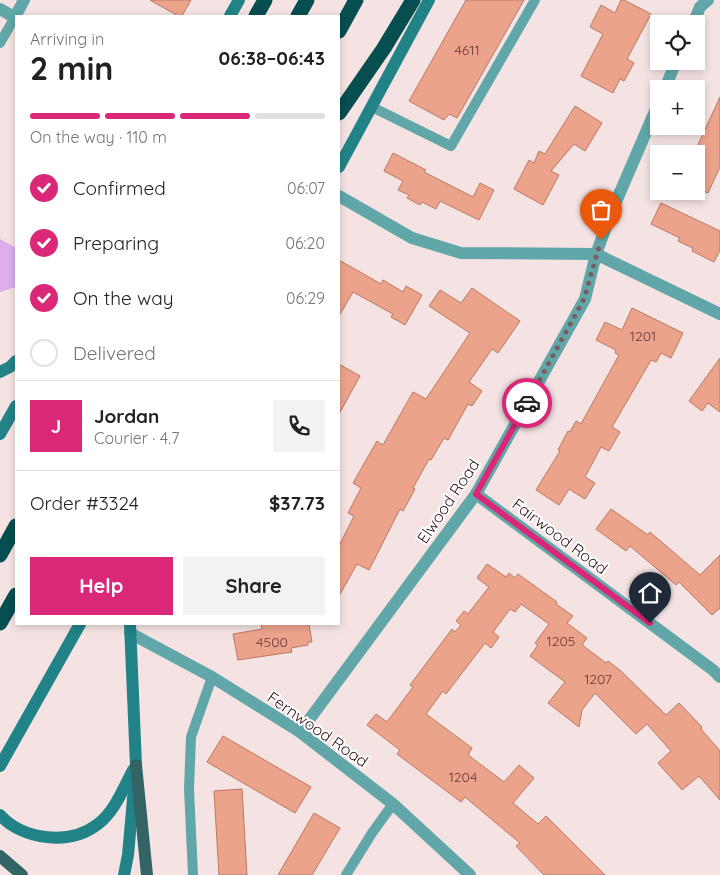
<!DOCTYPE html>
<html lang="en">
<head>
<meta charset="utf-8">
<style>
  :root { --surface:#fff; --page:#f2f2f2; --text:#222; --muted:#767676; --line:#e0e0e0; --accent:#db2777 }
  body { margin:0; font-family:Quicksand,sans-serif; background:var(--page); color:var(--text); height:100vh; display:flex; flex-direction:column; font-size:19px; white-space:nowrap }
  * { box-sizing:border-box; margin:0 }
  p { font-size:16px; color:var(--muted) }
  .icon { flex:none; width:28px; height:28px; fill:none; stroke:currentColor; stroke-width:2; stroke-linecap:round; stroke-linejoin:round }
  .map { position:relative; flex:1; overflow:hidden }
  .sheet { position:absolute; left:15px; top:15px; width:325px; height:610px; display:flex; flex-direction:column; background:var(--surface); border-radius:0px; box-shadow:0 2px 8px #0003 }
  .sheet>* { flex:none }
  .tools { position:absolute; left:650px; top:15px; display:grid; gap:10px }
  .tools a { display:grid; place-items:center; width:55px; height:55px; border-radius:0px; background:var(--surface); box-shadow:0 2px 8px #0003; font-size:25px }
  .pin { position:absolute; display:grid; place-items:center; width:42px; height:42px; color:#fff; margin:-51px -21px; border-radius:50% 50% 50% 0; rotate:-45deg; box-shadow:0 0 5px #0007 }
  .pin .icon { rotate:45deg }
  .courier { position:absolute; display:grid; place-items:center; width:50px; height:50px; margin:-25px; border:4px solid #db2777; border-radius:50%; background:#fff; color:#222; box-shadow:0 1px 6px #0007 }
  .head em { font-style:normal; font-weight:800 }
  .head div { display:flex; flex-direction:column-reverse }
  .head { display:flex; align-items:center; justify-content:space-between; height:85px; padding:0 15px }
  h1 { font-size:32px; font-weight:800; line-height:38px }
  .bar { display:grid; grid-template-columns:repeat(4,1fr); gap:8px 5px; align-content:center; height:60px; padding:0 15px }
  .bar i { height:6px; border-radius:4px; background:var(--line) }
  .bar .selected { background:var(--accent) }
  .bar p { grid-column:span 4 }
  .line { display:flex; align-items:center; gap:12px; padding:0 15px; border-top:1px solid var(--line) }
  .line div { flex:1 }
  .round { display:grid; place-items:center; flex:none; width:52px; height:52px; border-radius:0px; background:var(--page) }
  ol { padding:0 15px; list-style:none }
  li { display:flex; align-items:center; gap:15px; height:55px }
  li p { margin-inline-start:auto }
  li .icon { padding:5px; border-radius:50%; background:var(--accent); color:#fff; stroke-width:4 }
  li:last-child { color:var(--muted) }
  li i { width:28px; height:28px; border:2px solid var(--line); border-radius:50% }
  .cta { display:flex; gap:10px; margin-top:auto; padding:10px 15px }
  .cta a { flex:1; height:58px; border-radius:0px; background:var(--accent); color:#fff; font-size:20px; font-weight:800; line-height:58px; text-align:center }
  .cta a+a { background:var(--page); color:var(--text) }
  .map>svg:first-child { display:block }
  .water { fill:#ddaeeb }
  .building { fill:#eca38c; stroke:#bc7761 }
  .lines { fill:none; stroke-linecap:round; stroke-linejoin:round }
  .lane { stroke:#61a7aa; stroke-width:10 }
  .street { stroke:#61a7aa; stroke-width:12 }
  .secondary { stroke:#218387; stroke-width:12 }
  .primary { stroke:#326365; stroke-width:12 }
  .highway { stroke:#064e50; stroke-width:15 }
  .done { stroke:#785f5f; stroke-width:5; stroke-dasharray:0 9 }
  .route { stroke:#db2777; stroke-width:6 }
  .labels { text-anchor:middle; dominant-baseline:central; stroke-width:4; stroke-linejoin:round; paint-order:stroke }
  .number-label { font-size:14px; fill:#633b36 }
  .street-label { font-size:16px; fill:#351819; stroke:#fff }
</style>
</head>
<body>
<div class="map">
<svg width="720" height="875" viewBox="0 0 720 875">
  <rect width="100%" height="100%" fill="#f4e3e2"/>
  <polygon class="water" points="0,239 16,248 16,287 0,292"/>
  <g class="building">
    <polygon points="150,0 191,0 182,16 178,16"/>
    <polygon points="466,0 524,0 457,118 449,114 444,120 409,101"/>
    <polygon points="621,0 624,0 651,14 627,59 634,63 624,81 620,79 613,93 581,76 603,34 590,27 601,5 615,13"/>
    <polygon points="720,97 720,167 708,193 696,188 696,149"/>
    <polygon points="575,106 602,123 585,151 574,144 551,171 559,175 543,205 514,189 529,160 534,163 539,151 545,154"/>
    <polygon points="393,153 426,170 424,172 473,197 480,183 494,190 479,220 440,201 436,209 422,202 420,205 407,198 409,195 398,190 403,181 384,171"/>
    <polygon points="661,203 720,231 720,250 714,262 692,251 693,248 678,241 680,238 651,224"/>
    <polygon points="339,260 381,284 383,280 403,292 406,286 422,295 405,325 391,317 393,314 353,292 339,316"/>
    <polygon points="472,288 520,321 498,353 492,349 469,382 482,391 472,406 468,404 448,440 444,438 431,460 429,459 413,488 415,489 403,511 400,509 369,570 357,564 339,596 339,546 354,516 348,513 361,488 353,483 377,441 383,445 413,392 426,399 470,333 429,306 440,290 461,303"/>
    <polygon points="632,308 683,333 671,358 661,353 656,362 651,360 612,427 620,432 609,451 601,447 585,477 595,483 585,499 569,489 559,505 536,490 560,451 558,450 568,431 570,432 576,421 581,424 619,355 615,353 616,350 596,340 605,322 622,330"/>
    <polygon points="720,358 720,412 708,403 702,411 689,401"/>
    <polygon points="339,364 360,376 339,414"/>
    <polygon points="611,509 648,535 650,532 700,575 720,555 720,608 712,615 679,582 676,585 630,546 626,551 596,529"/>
    <polygon points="487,564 506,577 509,573 515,578 518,574 557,602 556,604 573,616 567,623 587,638 582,645 606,663 608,661 621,671 666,715 679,703 702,727 701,729 720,751 720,800 699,776 682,790 658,763 671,751 647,724 636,734 595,693 582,710 579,727 548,703 565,682 530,656 538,645 535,643 549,624 521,604 515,612 510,609 493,632 499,637 491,648 485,643 446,694 443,691 426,714 472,748 468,755 504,782 519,765 534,778 513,803 538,824 546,816 605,875 544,875 516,846 520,843 465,797 461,802 397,754 400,750 367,725 376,714 387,722 413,687 410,685 452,629 455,632 461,625 456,621 464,611 468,614 489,587 477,578"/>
    <polygon points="261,624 309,624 312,642 308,642 308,645 291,648 292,652 238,660 233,634 262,629"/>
    <polygon points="223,736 311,787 295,813 207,762"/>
    <polygon points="242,789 247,875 219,875 214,791"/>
    <polygon points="314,813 340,828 312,875 278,875"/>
  </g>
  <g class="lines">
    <g class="lane">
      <polyline points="0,43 15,17"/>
      <polyline points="372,107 451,146 535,0"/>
      <polyline points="193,875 189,789 191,737 212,677"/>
      <polyline points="346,875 372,833 393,804"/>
    </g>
    <g class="street">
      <polyline points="0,9 16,18"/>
      <polyline points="15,17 24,0"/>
      <polyline points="693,24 700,7 708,0"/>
      <polyline points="665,89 676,61"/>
      <polyline points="339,196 412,238 461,253 596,254 720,314"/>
      <polyline points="476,494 713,670 720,677"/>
      <polyline points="130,633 212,677 300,732 393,804 470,875"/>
      <polyline points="300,732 476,494 585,299 596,254 612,211 659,102"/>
    </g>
    <g class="secondary">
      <polyline points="230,16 239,0"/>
      <polyline points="339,167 429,0"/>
      <polyline points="0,372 10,367 16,361"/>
      <polyline points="0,434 16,406"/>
      <polyline points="0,766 80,624"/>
      <path d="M0,815C23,840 70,846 98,824C115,811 123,789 133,770"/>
      <polyline points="124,875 128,855 136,765 130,624"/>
    </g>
    <g class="primary">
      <polyline points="136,765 147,875"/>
      <polyline points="0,856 22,875"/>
    </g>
    <g class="highway">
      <polyline points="256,16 265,0"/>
      <polyline points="298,16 307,0"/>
      <polyline points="339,31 356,0"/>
      <polyline points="339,113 384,48 413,0"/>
      <polyline points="0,555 16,526"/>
      <polyline points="0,623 16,595"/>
    </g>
  </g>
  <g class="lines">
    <polyline class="done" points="527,403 584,299 601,240"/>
    <polyline class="route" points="527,403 476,494 650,623"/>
  </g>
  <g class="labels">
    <g class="number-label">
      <text x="467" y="50">4611</text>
      <text x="643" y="336">1201</text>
      <text x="561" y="641">1205</text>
      <text x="272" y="642">4500</text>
      <text x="598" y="679">1207</text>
      <text x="463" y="777">1204</text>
    </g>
    <g class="street-label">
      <text transform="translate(448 501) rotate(-56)">Elwood Road</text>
      <text transform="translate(560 536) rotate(37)">Fairwood Road</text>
      <text transform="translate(318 729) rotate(35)">Fernwood Road</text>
    </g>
  </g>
</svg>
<div class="tools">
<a><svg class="icon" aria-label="locate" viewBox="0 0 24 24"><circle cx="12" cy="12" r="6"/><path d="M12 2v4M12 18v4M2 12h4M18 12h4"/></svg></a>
<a>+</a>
<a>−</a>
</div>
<div class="pin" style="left:601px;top:240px;background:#ea580c"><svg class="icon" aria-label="bag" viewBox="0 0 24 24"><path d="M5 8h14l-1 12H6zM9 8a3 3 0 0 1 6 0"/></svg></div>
<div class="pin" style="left:650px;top:623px;background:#1f2937"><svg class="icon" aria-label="home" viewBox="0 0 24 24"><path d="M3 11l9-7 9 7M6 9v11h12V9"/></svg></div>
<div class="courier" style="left:527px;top:403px"><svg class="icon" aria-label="car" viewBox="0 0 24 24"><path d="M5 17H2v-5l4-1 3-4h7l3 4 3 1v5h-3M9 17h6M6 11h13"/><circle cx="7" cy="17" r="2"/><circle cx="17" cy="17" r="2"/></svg></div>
<section class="sheet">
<div class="head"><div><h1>2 min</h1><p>Arriving in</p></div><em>06:38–06:43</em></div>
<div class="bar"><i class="selected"></i><i class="selected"></i><i class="selected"></i><i></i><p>On the way · 110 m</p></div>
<ol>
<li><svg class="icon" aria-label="check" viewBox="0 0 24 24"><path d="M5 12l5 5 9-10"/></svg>Confirmed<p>06:07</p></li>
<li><svg class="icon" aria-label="check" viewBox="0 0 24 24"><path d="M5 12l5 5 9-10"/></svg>Preparing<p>06:20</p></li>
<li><svg class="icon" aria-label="check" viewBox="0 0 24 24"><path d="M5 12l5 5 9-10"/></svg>On the way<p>06:29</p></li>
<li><i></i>Delivered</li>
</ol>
<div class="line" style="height:90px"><b class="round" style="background:var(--accent);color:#fff">J</b><div><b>Jordan</b><p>Courier · 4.7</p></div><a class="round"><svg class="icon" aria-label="phone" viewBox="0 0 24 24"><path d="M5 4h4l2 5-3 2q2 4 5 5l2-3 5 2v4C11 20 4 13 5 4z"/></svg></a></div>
<div class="line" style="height:65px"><div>Order #3324</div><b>$37.73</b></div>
<div class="cta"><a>Help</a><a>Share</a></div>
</section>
</div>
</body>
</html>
